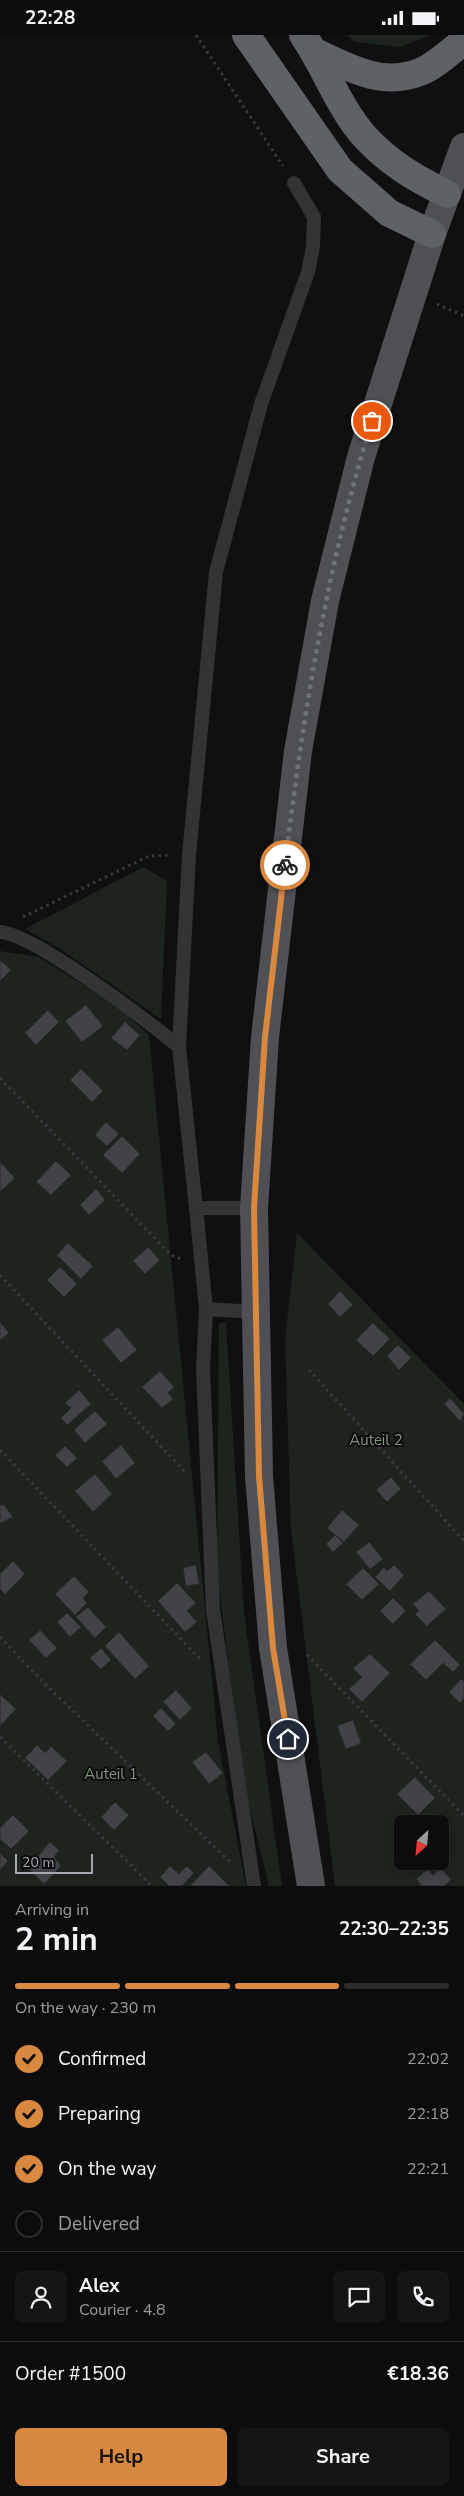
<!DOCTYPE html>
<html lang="en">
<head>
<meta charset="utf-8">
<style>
  :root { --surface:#0c0c0d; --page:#151516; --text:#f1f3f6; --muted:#9a9b9d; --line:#2c2c2e; --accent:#d98840 }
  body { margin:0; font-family:"Nunito Sans",sans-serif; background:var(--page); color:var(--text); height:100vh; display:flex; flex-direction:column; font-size:19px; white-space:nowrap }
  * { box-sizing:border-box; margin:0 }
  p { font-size:16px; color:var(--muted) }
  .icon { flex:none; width:28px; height:28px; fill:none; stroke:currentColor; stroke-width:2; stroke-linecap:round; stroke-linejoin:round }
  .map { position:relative; height:1851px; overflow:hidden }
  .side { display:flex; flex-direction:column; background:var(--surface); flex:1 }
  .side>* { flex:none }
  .needle { width:32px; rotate:206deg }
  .fabs { position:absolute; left:394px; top:1780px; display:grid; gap:10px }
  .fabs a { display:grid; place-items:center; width:55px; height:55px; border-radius:8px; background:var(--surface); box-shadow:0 2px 12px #0003,0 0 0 1px var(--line); font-size:25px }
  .scale { position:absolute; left:15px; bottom:12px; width:78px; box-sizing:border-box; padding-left:5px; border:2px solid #a3a9b0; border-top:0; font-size:14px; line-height:18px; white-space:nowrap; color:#a3a9b0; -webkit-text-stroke:4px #0b0b0c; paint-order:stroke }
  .pin { position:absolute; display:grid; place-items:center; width:42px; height:42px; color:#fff; margin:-21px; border:2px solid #fff; border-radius:50%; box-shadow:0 1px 5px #0007 }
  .courier { position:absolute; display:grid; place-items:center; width:50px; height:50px; margin:-25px; border:4px solid #d98840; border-radius:50%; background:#fff; color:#222; box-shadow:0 1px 6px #0007 }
  .overview em { font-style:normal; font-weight:700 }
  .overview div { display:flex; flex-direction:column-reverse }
  .overview { display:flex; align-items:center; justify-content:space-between; height:85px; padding:0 15px }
  h1 { font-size:32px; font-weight:700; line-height:38px }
  .bar { display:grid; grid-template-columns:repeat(4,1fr); gap:8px 5px; align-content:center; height:60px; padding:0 15px }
  .bar i { height:6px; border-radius:4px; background:var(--line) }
  .bar .active { background:var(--accent) }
  .bar p { grid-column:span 4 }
  .line { display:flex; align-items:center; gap:12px; padding:0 15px; border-top:1px solid var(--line) }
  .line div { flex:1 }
  .round { display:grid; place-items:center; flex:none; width:52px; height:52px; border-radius:8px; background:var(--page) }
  ol { padding:0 15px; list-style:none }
  li { display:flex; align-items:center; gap:15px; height:55px }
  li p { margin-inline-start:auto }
  li .icon { padding:5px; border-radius:50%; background:var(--accent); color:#111; stroke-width:4 }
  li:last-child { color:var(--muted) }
  li i { width:28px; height:28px; border:2px solid var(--line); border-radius:50% }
  .button { display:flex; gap:10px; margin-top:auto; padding:10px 15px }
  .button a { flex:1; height:58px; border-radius:8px; background:var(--accent); color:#111; font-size:20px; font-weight:700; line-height:58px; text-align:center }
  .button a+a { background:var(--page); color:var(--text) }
  .status { display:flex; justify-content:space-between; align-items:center; height:35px; padding:0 25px; background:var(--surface); direction:ltr }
  .status svg { height:14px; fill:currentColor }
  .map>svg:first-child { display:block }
  .green { fill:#1d231d; fill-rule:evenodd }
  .building { fill:#424346; stroke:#2a2a2d }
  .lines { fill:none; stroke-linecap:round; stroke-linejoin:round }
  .path { stroke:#373a3c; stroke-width:3; stroke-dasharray:2.5 4; stroke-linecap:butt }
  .service { stroke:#313335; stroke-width:14 }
  .primary { stroke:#4e5054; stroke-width:28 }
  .motorway { stroke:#5e6166; stroke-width:28 }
  .done { stroke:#707378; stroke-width:5; stroke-dasharray:0 9 }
  .route { stroke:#d98840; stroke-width:6 }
  .labels { text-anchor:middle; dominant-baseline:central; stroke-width:4; stroke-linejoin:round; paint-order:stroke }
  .park-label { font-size:15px; fill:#7f997c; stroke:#0b0b0c }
</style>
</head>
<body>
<div class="status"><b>22:28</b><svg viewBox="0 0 49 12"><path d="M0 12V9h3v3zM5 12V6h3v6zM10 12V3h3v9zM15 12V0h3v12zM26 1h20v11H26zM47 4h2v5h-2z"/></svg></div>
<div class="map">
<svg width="464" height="1851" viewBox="0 0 464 1851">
  <rect width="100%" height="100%" fill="#101011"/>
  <g class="green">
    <polygon points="347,0 431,0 400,12 355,7"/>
    <polygon points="143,832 167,846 161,984 59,913 25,894"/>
    <polygon points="0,916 38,922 115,969 149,1000 218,1706 246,1851 0,1851"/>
    <path d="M297,1198L464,1369V1851H335L291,1495L285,1305ZM402,1789H440V1826H402Z"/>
    <polygon points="226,1287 244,1578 282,1851 269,1851 243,1746 217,1536 219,1289"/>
  </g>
  <g class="building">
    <polygon points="0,925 11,935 0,946"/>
    <polygon points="86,970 103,991 82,1007 65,986"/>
    <polygon points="48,975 59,987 36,1010 25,998"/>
    <polygon points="125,987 140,1000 127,1015 111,1003"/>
    <polygon points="81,1034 103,1056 92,1067 70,1045"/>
    <polygon points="106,1087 119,1099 107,1111 95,1100"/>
    <polygon points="122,1101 140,1119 122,1138 103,1120"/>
    <polygon points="56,1126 71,1140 51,1160 36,1147"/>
    <polygon points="0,1127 15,1143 0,1157"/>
    <polygon points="96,1154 105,1165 89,1180 80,1170"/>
    <polygon points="68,1208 93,1231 81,1244 57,1220"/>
    <polygon points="148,1212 160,1225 145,1239 133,1226"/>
    <polygon points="60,1232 77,1249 64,1262 47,1245"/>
    <polygon points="340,1256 353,1270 340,1282 328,1269"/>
    <polygon points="0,1287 9,1298 0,1305"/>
    <polygon points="373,1288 390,1304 373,1321 356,1305"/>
    <polygon points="118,1292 137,1315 121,1328 102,1305"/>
    <polygon points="398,1310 411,1323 399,1335 387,1321"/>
    <polygon points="160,1336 174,1352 168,1358 173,1364 162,1373 142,1352"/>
    <polygon points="79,1355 91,1369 67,1390 61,1383 71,1373 65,1368"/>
    <polygon points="450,1363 464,1379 460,1386 444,1369"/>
    <polygon points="95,1376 107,1389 85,1408 74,1395"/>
    <polygon points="121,1410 135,1428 116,1444 102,1426"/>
    <polygon points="65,1411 77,1423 67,1432 55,1420"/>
    <polygon points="95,1439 112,1459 93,1477 75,1456"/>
    <polygon points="391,1442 401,1454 387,1467 376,1455"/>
    <polygon points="0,1470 4,1470 13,1482 0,1488"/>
    <polygon points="342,1475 359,1490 344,1507 327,1493"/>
    <polygon points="335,1500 343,1508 333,1517 326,1509"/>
    <polygon points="369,1507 383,1524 370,1534 356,1517"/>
    <polygon points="13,1526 25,1539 5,1559 0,1554 0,1539"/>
    <polygon points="196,1530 199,1549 186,1551 183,1533"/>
    <polygon points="394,1530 404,1540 390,1556 375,1542 384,1532 387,1536"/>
    <polygon points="363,1533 379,1549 362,1565 346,1549"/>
    <polygon points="74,1541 89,1557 83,1563 87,1568 75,1580 55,1559"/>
    <polygon points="177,1548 196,1568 187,1576 197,1587 185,1597 158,1566"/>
    <polygon points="429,1556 446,1574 427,1591 415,1579 419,1576 413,1569"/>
    <polygon points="393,1563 406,1576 393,1589 380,1576"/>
    <polygon points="88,1572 106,1592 95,1603 76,1582"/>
    <polygon points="67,1578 81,1592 70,1602 57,1587"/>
    <polygon points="40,1595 57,1613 46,1623 29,1605"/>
    <polygon points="119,1597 149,1631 135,1644 105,1611"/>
    <polygon points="435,1605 460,1630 453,1637 443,1628 426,1645 410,1629"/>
    <polygon points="101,1613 111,1625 101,1634 90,1623"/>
    <polygon points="370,1619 390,1638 362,1667 349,1654 362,1642 353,1633"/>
    <polygon points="461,1644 464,1646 464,1663 460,1668 449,1657"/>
    <polygon points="176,1655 192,1673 180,1685 163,1667"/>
    <polygon points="0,1659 16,1674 0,1691"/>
    <polygon points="161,1673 176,1689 168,1696 153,1681"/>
    <polygon points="353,1685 361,1708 346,1714 337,1691"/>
    <polygon points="37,1710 45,1718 51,1711 67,1726 48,1745 25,1723"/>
    <polygon points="206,1717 223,1738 209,1749 192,1727"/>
    <polygon points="415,1742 435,1763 418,1780 397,1759"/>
    <polygon points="115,1767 129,1780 114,1795 101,1782"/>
    <polygon points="13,1780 29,1796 11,1814 0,1804 0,1793"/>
    <polygon points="50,1807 59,1815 54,1822 61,1831 44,1849 28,1833"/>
    <polygon points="0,1818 8,1826 0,1835"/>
    <polygon points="170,1831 179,1839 187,1831 194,1838 182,1851 169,1851 160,1842"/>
    <polygon points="209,1831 225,1847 230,1851 190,1851"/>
    <polygon points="441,1833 451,1845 444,1851 422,1851 416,1844 428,1834 433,1840"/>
  </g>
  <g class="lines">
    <g class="path">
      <polyline points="196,0 283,131"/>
      <polyline points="437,269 464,281"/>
      <polyline points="23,882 149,821 170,820"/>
      <polyline points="0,1043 171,1220 181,1224"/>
      <polyline points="0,1240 186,1438"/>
      <polyline points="309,1335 464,1506"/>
      <polyline points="0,1415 200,1624"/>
      <polyline points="0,1602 44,1648 230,1827"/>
      <polyline points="307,1620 464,1781"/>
      <polyline points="0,1702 152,1851"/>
    </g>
    <g class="service">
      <path d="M0,897C32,898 150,987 179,1012"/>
      <polyline points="196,1173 206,1274 203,1334 213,1575 254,1851"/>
      <polyline points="254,1173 196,1173 179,1012 189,820 216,537 261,369 308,237 313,212 314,182 294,148"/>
      <polyline points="206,1274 256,1277"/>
    </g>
    <polyline class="primary" points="311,1851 273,1613 259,1441 254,1173 265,1002 298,716 325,566 361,422 432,199 464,112"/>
    <g class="motorway">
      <polyline points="246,0 340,135 389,178 432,199"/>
      <path d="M303,0C325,32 339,73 365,102C389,128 416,144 447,159"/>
      <path d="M315,17C349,33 382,52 420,37C434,32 452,15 464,6"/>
    </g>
  </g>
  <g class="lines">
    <path class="done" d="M285,830C303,680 327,530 372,386"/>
    <polyline class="route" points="285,830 265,1002 254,1173 259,1441 273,1613 288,1704"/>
  </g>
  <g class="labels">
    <g class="park-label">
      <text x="376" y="1405">Auteil 2</text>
      <text x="111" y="1739">Auteil 1</text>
    </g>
  </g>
</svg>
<div class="fabs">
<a><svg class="needle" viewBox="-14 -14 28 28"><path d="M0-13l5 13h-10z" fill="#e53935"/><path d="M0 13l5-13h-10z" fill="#9a9b9d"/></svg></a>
</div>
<div class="scale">20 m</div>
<div class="pin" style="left:372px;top:386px;background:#ea580c"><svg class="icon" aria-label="bag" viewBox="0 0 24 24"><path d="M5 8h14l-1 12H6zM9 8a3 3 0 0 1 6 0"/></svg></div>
<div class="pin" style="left:288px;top:1704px;background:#1f2937"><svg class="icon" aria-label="home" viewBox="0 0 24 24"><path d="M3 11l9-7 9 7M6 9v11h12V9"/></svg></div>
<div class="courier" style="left:285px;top:830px"><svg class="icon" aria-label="bike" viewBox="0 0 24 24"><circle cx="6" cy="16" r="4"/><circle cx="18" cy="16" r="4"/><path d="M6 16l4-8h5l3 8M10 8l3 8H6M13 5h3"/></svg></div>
</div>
<section class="side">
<div class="overview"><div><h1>2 min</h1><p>Arriving in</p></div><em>22:30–22:35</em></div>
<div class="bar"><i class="active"></i><i class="active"></i><i class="active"></i><i></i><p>On the way · 230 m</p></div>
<ol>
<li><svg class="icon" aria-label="check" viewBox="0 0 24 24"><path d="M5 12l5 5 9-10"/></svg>Confirmed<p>22:02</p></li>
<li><svg class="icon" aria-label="check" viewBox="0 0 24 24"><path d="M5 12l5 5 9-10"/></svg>Preparing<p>22:18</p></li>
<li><svg class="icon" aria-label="check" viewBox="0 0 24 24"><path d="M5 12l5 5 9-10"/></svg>On the way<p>22:21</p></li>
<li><i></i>Delivered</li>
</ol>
<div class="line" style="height:90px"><a class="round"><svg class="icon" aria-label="person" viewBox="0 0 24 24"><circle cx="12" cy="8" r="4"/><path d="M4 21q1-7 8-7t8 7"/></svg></a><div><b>Alex</b><p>Courier · 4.8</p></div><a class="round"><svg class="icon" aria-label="chat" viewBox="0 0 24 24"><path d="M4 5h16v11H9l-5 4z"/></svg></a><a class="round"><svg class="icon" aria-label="phone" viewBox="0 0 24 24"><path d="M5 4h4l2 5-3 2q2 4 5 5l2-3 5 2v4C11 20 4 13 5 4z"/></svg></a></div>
<div class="line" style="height:65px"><div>Order #1500</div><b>€18.36</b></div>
<div class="button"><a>Help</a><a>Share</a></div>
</section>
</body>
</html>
